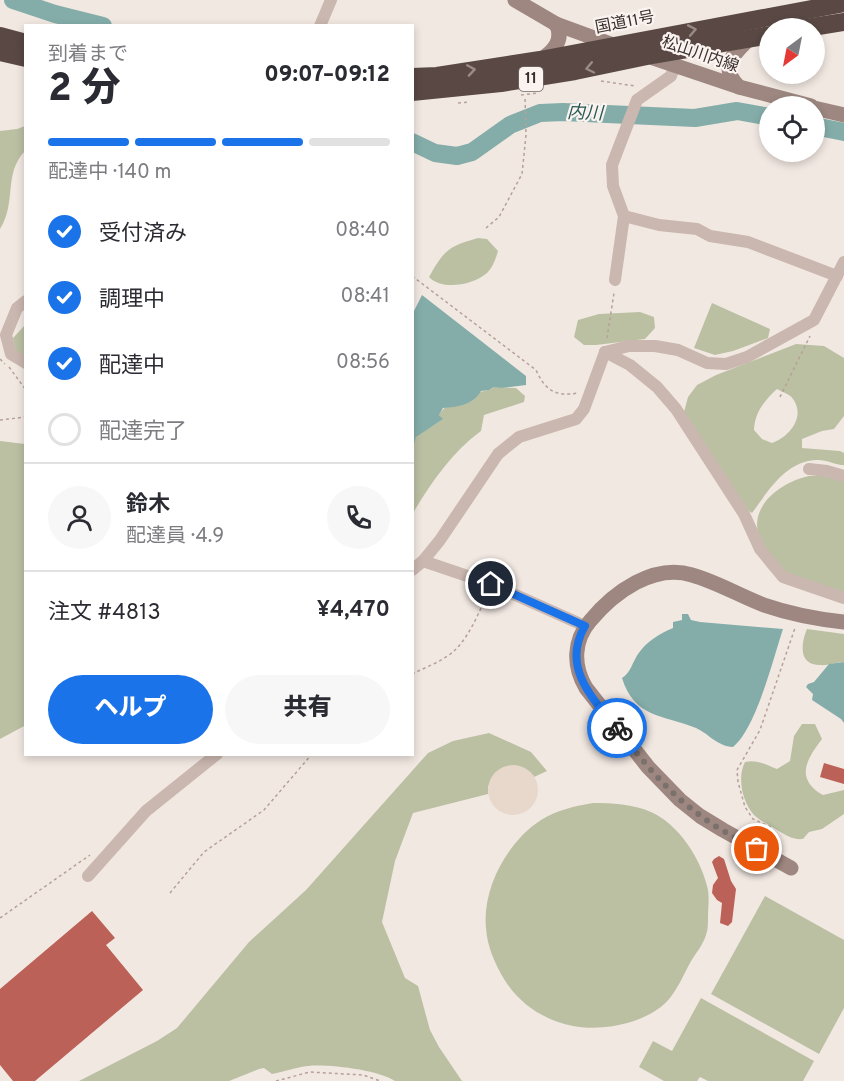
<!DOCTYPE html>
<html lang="ja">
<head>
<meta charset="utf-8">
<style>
  :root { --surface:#fff; --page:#f7f7f7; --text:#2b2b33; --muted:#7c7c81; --line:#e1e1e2; --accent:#1a73e8 }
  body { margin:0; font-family:Overpass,"Noto Sans JP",sans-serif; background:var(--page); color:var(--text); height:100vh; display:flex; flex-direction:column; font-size:22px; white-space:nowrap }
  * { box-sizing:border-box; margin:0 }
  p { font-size:20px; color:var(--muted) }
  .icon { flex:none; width:33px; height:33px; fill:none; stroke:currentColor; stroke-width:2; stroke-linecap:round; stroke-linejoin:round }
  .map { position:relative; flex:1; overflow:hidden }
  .drawer { position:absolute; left:24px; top:24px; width:390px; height:732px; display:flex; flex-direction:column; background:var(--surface); border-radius:0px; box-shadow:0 3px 9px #0003 }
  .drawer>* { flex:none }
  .needle { width:39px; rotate:212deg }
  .controls { position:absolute; left:759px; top:18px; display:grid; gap:12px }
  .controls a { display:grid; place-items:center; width:66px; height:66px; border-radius:50%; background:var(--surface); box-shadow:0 3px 9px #0003; font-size:30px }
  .pin { position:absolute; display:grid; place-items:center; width:51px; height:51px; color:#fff; margin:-26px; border:3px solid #fff; border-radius:50%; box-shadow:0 2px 6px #0007 }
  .courier { position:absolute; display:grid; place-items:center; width:60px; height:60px; margin:-30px; border:4px solid #1a73e8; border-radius:50%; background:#fff; color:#222; box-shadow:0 2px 8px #0007 }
  .head em { font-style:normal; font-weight:800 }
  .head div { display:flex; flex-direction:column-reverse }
  .head { display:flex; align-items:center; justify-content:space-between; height:102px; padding:0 24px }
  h1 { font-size:39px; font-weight:800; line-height:45px }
  .bar { display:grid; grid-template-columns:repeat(4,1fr); gap:9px 6px; align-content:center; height:72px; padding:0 24px }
  .bar i { height:8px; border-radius:4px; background:var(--line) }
  .bar .current { background:var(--accent) }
  .bar p { grid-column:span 4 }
  .line { display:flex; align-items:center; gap:15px; padding:0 24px; border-top:2px solid var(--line) }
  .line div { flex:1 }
  .round { display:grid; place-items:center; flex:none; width:63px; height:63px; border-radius:32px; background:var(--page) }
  ol { padding:0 24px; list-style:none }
  li { display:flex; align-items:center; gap:18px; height:66px }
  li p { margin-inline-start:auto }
  li .icon { padding:6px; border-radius:50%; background:var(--accent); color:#fff; stroke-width:4 }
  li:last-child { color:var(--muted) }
  li i { width:33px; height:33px; border:3px solid var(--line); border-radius:50% }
  .button { display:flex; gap:12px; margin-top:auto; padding:12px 24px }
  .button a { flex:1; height:69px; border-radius:36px; background:var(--accent); color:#fff; font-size:24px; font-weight:800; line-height:69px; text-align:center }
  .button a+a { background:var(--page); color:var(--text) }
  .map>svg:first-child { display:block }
  .green { fill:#bbc0a3; fill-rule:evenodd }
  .plaza { fill:#e8d7cb }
  .water { fill:#84ada9 }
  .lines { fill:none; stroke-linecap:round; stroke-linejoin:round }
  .river { stroke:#84ada9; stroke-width:18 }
  .building { fill:#bc6157 }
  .path { stroke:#b5a199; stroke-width:1.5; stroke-dasharray:3 3; stroke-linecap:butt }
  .street { stroke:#cab7af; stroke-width:12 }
  .secondary { stroke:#9d8780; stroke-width:15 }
  .highway { stroke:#594844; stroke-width:18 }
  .oneway { stroke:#998c88 }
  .done { stroke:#7a706c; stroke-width:6; stroke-dasharray:0 10.8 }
  .route { stroke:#1a73e8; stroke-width:8 }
  .labels { text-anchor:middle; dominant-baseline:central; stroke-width:4.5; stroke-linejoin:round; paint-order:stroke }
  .shield { fill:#faf3ef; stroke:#736a66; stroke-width:1.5 }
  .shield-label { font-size:15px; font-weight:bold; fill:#392f2c }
  .street-label { font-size:16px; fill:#392f2c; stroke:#faf3ef }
  .water-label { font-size:18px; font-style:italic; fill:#255854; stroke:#faf3ef }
</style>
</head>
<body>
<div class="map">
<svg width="844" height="1081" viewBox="0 0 844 1081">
  <rect width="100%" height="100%" fill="#f2e8e2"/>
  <g class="green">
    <path d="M25,126V151C3,174 17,202 0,229V131L17,129Z"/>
    <path d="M478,238L487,239L498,251C496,258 493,267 487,273C473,285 442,291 429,277C444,250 449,246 478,238Z"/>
    <polygon points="712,303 770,329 768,338 733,351 715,355 694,348"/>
    <polygon points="640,312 654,317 655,328 645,339 596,345 584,345 574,337 578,320 599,314"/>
    <polygon points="25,325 25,358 16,352 13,338"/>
    <path d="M796,344L824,346L844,358V416L834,429L822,431L802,439V448L840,451L844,453V465C835,465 825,459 816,460C785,462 769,490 752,513L744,508L684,412L688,397L697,385L716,375ZM777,389C782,392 790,394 793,399C806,417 789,437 772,443L762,439L754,430C755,412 764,401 777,389Z"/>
    <path d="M494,387L516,388L525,396L524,402L484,415L481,431C452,452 431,483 413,513C413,497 409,449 416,437C422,428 435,426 442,419L439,415C445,403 467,395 480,392C486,390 489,391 494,387Z"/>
    <polygon points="0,441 25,444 26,725 0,739"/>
    <path d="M809,476H824L844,481V595C832,591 789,579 783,572C776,565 760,541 758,533C751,503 784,481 809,476Z"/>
    <path d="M807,629L844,634V662C836,662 828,666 820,665C798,665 801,643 807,629Z"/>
    <path d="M802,724H815L822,739C806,760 795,779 823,795L844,790V814L822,829L809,832L803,839C792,840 786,835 777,830C770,825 760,821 754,815C742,802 737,777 745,762C757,759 766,765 777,769L790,761L794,736Z"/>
    <path d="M489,733L531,752L547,771L534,777L533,775L488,786V794L413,813L395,861L382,922L405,978L418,986L430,1030L439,1047L462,1081H395C378,1070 329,1064 308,1066C296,1067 284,1072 272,1074L264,1068L259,1069L229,1081H79L157,1041L177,1028L249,942L306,890L428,753L453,741Z"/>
    <path d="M593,803C612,803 633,804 651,812C678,824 700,857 707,886C710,896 708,907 708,917C708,923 708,930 706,935C703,945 695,954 690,963C684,974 678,988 670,998C650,1023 602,1032 573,1026C544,1020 520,1005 504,979C495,964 487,946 486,928C482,888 508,841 541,820C557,810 575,806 593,803Z"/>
    <polygon points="765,896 844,940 844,1008 819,1054 711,994"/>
    <polygon points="701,998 814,1061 803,1081 708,1081 700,1077 697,1081 664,1081 639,1067 653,1041 672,1051"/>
  </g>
  <circle class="plaza" cx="513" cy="790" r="25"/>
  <g class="water">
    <path d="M422,295L526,376V385L501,388L494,387L489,390L481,391C473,405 457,407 443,408L439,415L443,419L416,437L413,447V313Z"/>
    <path d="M682,614H688L691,620L700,622L783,629C773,659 756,729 733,747C717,746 709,734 696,728C664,715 634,718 622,678C630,674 633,661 638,654C647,641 659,634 673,628V622L682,620Z"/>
    <polygon points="844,662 844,723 841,719 812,700 813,694 806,687 808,684 814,682 829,664"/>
  </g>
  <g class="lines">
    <g class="river">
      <polyline points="13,0 55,14 103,26"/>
      <polyline points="814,126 844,132"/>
      <polyline points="412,142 435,153 457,156 472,152 510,125 540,113 563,112 695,118 737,111 770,117"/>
    </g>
  </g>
  <g class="building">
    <polygon points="824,763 844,769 844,784 820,777"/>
    <polygon points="719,856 724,859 731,881 736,889 732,922 728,926 720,923 722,903 717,900 712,893 713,885 718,878 712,862 714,859"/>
    <polygon points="92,911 115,938 106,945 143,990 35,1081 13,1081 0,1065 0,989"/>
  </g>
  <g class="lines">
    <g class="path">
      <polyline points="601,81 635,86"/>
      <polyline points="521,95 537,93"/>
      <polyline points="458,103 469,102"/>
      <polyline points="486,228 499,217 522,174 526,135 525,96"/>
      <path d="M412,276L536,370C545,390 555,397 578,393"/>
      <polyline points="607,338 614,293"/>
      <polyline points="0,359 5,364"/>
      <polyline points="9,367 26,390"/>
      <polyline points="780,397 810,336"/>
      <polyline points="0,420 26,417"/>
      <path d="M412,674C426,667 443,661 454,651C469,637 479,613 487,594"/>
      <polyline points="771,827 753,819 745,807 738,782 737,770 760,730 795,628"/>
      <polyline points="170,893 204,852 264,810 312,754"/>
      <polyline points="0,918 90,855"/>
      <polyline points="276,1081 310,1072 363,1075 380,1081"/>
    </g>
    <g class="street">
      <polyline points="320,26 331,0"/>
      <polyline points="624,216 659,225 697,229 710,236 748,242 837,276"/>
      <polyline points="615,280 624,216 613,186 612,165 637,100 671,76 675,65"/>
      <polyline points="26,301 17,308 6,335 11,354 26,363"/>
      <polyline points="605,352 630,365 657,387 676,409 744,514 760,549 783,577 844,598"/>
      <polyline points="605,352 629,346 655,346 678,350 707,363 726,364 747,357 814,320 844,262"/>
      <polyline points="809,469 827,471 844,476"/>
      <polyline points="423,561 491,584 585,626"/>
      <polyline points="412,570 423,561 440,540 498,454 519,437 576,419 584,409 605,352"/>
      <polyline points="88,876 146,811 217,754"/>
    </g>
    <g class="secondary">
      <polyline points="515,0 556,24 616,46"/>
      <polyline points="647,56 739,87 811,106"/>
      <path d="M540,60C553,52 565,40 556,24"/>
      <path d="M739,87C718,66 734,54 750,38"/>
      <polyline points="814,108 844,115"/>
      <path d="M791,868L723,830L700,816L680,800L648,767L586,688C573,666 573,641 590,621C614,592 654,563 692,575C717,582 740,596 764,605C790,614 816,619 844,622"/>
    </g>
    <g class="highway">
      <polyline points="806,28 844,22"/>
      <polyline points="0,36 26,43"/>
      <polyline points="0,52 26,58"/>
      <polyline points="412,77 437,76 540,60 844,3"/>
      <polyline points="412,92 501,83 575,71 647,56 770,35"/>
    </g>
  </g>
  <defs><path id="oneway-chevron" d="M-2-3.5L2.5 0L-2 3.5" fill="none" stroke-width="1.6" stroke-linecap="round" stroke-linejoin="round" transform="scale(1.5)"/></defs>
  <g class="oneway">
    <use href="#oneway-chevron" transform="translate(692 30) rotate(-11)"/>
    <use href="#oneway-chevron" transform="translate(590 68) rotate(168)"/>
    <use href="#oneway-chevron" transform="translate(471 70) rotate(-9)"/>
  </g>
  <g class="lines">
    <path class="done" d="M617,728C642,760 667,792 701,816C718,829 738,839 757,849"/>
    <path class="route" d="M491,584L585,626C561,667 592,698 617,728"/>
  </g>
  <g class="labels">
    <rect class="shield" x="519" y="67" width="24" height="24" rx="4.5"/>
    <g class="shield-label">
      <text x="531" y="79">11</text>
    </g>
    <g class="street-label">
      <text transform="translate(625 23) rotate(-11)">国道11号</text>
      <text transform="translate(700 55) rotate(19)">松山川内線</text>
    </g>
    <g class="water-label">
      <text transform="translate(585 114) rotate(2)">内川</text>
    </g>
  </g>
</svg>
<div class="controls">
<a><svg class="needle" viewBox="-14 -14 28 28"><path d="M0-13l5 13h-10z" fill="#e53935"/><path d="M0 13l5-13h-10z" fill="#7c7c81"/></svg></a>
<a><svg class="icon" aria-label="locate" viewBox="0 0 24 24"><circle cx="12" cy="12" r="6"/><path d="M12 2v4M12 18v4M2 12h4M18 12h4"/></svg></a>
</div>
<div class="pin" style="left:757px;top:849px;background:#ea580c"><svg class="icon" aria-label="bag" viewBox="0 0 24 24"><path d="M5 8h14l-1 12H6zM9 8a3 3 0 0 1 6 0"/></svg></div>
<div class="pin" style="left:491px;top:584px;background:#1f2937"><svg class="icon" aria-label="home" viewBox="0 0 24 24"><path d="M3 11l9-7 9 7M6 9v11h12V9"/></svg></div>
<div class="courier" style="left:617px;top:728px"><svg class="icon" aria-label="bike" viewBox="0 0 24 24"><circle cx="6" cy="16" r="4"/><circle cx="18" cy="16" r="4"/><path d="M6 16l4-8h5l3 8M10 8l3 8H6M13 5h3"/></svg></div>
<section class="drawer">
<div class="head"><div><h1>2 分</h1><p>到着まで</p></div><em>09:07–09:12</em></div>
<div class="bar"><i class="current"></i><i class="current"></i><i class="current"></i><i></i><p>配達中 · 140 m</p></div>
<ol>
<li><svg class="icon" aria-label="check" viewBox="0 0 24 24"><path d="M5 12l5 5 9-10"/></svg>受付済み<p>08:40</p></li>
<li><svg class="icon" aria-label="check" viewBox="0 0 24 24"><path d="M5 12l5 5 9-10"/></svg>調理中<p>08:41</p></li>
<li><svg class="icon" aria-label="check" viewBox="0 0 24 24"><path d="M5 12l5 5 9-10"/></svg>配達中<p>08:56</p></li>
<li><i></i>配達完了</li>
</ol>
<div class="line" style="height:108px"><a class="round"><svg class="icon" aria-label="person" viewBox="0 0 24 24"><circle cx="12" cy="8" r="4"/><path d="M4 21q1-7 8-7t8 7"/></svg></a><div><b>鈴木</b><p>配達員 · 4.9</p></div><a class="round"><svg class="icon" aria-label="phone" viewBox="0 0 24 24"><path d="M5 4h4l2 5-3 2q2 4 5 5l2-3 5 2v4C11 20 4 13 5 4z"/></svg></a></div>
<div class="line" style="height:78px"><div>注文 #4813</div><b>¥4,470</b></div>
<div class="button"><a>ヘルプ</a><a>共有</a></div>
</section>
</div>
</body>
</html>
